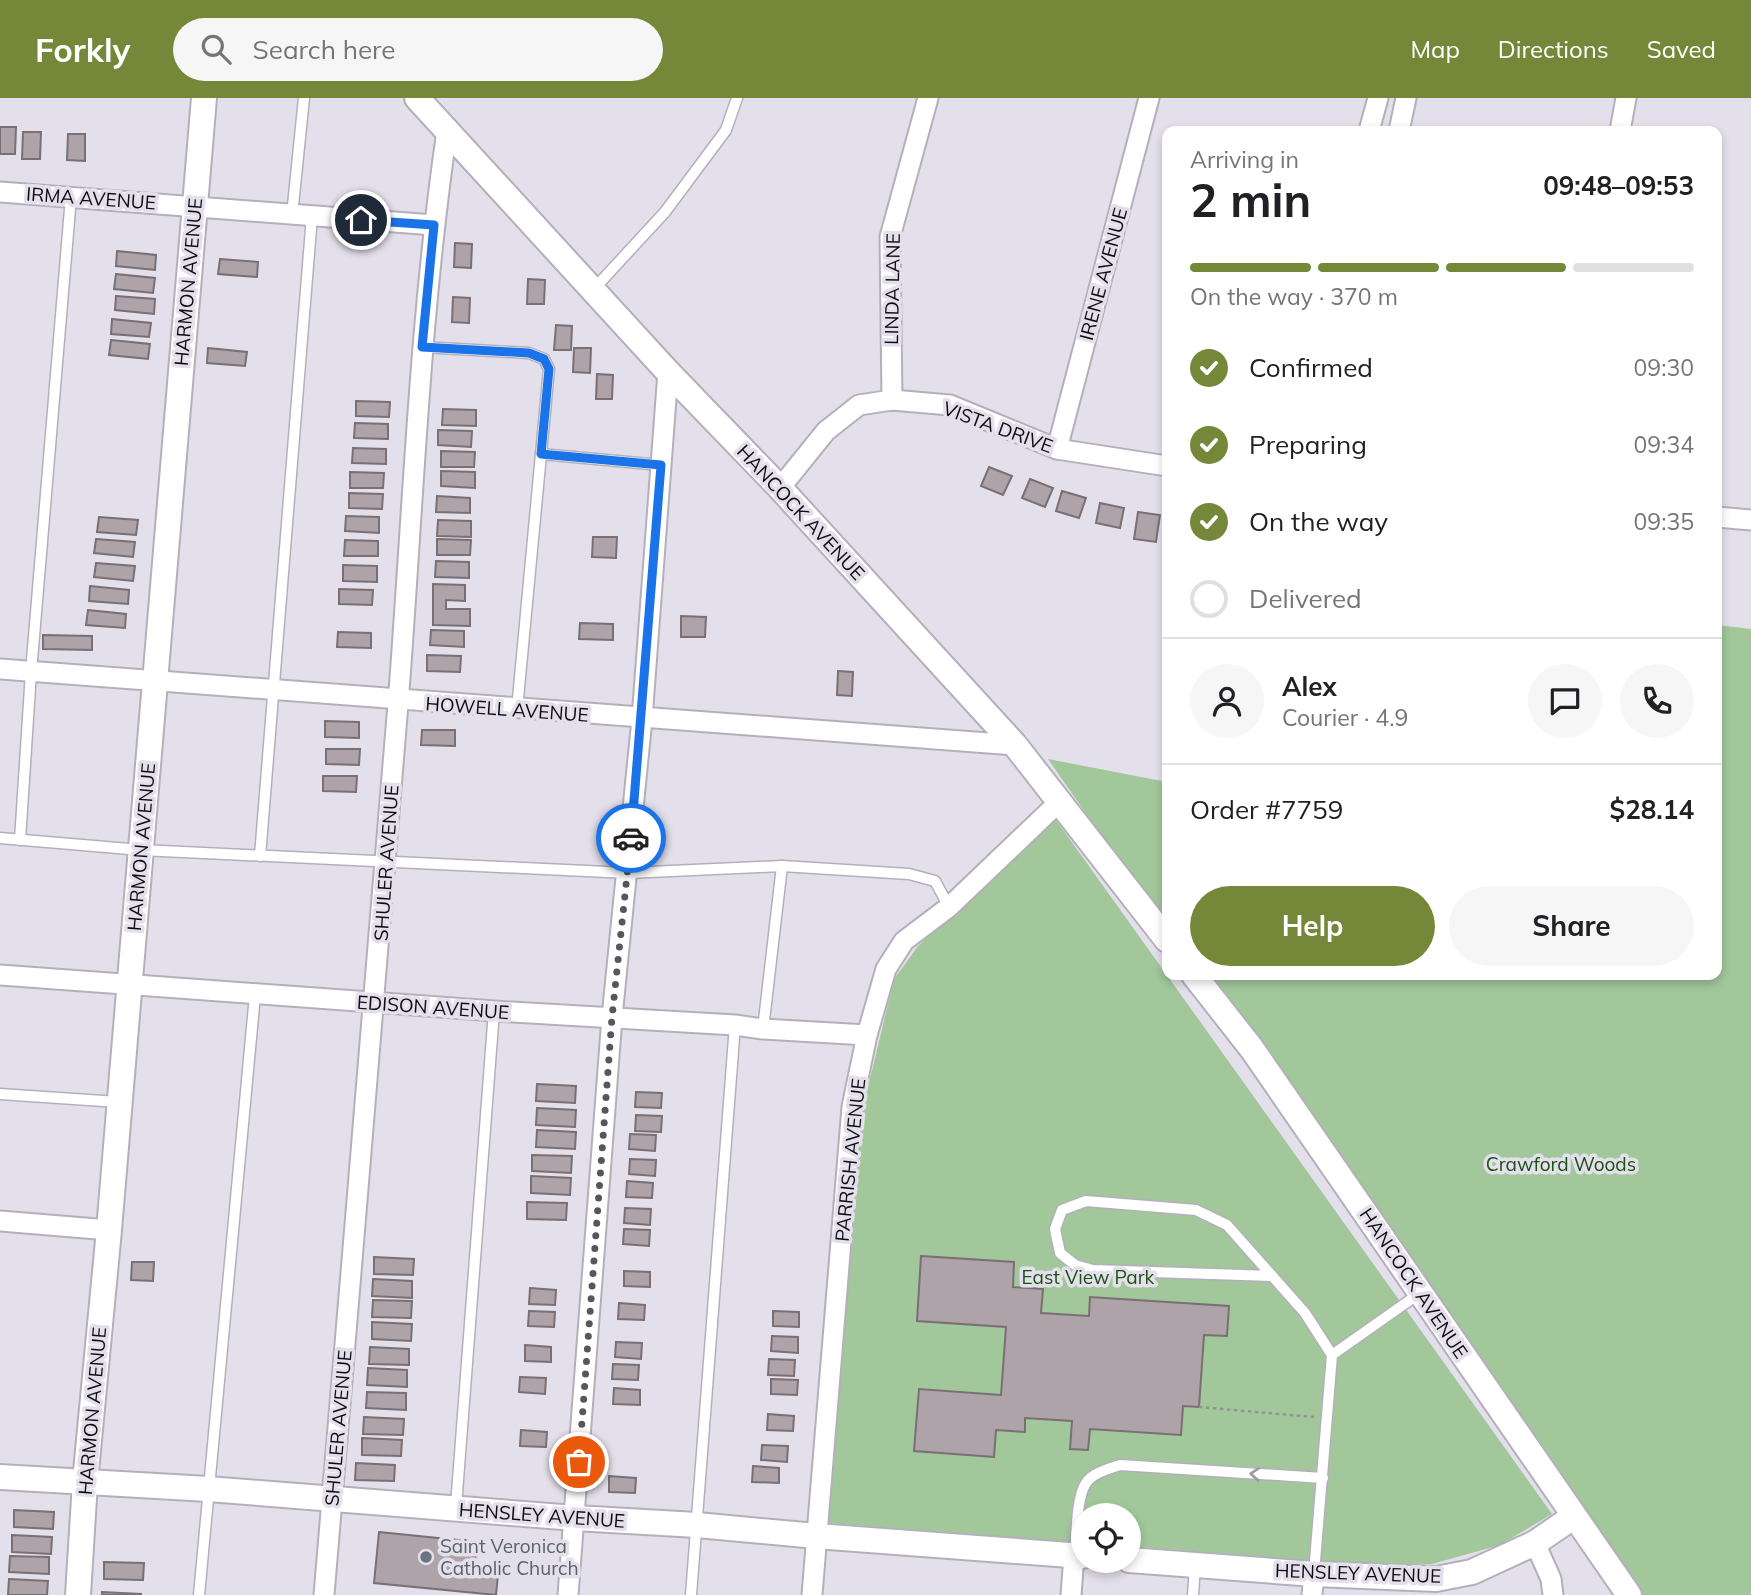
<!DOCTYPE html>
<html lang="en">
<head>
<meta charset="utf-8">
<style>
  :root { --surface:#fff; --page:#f6f6f6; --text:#202124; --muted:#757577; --line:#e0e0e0; --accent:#758839 }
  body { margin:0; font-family:Mulish,sans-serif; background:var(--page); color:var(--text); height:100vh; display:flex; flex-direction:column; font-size:26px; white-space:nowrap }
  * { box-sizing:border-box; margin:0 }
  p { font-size:23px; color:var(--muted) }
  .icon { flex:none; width:38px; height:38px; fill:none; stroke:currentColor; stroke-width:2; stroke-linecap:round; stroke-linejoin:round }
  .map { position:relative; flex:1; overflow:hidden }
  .details { position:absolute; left:1162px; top:28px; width:560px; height:854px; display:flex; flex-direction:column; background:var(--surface); border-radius:14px; box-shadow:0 4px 10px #0003 }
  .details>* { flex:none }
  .fabs { position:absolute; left:1071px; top:1405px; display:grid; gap:14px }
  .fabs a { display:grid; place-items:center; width:70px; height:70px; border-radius:50%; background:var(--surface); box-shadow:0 4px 10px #0003; font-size:35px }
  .pin { position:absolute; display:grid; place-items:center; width:60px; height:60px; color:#fff; margin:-30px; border:4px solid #fff; border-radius:50%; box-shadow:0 2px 7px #0007 }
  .courier { position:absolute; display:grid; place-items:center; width:70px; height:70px; margin:-35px; border:5px solid #1a73e8; border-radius:50%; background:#fff; color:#222; box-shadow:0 2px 9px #0007 }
  .overview em { font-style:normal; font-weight:700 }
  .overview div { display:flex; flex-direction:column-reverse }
  .overview { display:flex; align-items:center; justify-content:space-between; height:119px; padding:0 28px }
  h1 { font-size:46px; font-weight:700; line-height:52px }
  .bar { display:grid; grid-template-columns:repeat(4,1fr); gap:10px 7px; align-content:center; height:84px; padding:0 28px }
  .bar i { height:9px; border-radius:5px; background:var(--line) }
  .bar .active { background:var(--accent) }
  .bar p { grid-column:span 4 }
  .line { display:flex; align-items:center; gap:18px; padding:0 28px; border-top:2px solid var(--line) }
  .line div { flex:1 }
  .round { display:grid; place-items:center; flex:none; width:74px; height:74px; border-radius:37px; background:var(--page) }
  ol { padding:0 28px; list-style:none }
  li { display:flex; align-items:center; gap:21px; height:77px }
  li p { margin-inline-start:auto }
  li .icon { padding:7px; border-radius:50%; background:var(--accent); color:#fff; stroke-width:4 }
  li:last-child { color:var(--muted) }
  li i { width:38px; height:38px; border:4px solid var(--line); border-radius:50% }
  .cta { display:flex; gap:14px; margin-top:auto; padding:14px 28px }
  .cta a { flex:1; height:80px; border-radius:42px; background:var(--accent); color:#fff; font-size:28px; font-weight:700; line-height:80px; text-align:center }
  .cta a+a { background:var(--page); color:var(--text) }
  header { display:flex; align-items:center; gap:42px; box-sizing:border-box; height:98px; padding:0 35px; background:var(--accent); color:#fff }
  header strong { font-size:33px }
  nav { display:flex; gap:38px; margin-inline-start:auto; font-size:24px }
  .search { width:490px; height:63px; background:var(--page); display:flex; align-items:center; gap:18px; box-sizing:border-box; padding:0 24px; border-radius:38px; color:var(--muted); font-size:26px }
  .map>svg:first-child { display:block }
  .green { fill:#a1c79b }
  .building { fill:#ada3a9; stroke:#796f75; stroke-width:2 }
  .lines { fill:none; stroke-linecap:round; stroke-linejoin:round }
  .service-casing { stroke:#b4b0bb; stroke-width:13 }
  .minor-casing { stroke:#b4b0bb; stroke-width:23 }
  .tertiary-casing { stroke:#b4b0bb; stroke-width:28 }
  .path { stroke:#95929a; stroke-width:2.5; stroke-dasharray:3.5 3.5; stroke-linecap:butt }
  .service { stroke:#fff; stroke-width:10 }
  .minor { stroke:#fff; stroke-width:19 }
  .tertiary { stroke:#fff; stroke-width:24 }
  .oneway { stroke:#9e9d9f }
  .done { stroke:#58565c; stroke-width:7; stroke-dasharray:0 12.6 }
  .route { stroke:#1a73e8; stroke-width:9 }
  .worship-dot { fill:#6b7280; stroke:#e4e0eb; stroke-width:2.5 }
  .labels { text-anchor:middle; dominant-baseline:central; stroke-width:7; stroke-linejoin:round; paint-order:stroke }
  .street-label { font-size:19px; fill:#0d0b0f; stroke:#e4e0eb }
  .park-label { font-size:19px; fill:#1a5013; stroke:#e4e0eb }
  .worship-label { font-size:19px; fill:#5b616d; stroke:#e4e0eb; text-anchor:start }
</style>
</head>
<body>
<header>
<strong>Forkly</strong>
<div class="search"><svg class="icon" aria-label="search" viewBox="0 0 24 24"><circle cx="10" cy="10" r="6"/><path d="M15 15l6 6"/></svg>Search here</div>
<nav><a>Map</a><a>Directions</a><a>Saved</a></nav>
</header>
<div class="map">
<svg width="1751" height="1497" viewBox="0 0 1751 1497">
  <rect width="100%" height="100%" fill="#e4e0eb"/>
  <g class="green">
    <polygon points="1717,527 1751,531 1751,1497 1629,1497 1198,877 1717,877"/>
    <polygon points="1048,661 1167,684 1167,832"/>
    <polygon points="1056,722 1552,1416 1500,1447 1432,1466 1366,1467 1129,1448 1129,1418 1083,1418 1083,1445 827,1425 863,1010 894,881 918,848"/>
  </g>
  <g class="building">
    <polygon points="0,29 16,29 15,56 0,56"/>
    <polygon points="23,34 41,34 40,61 22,61"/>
    <polygon points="68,36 85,36 85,63 67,62"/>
    <polygon points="455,145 472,146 471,170 454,169"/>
    <polygon points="117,153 156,157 155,172 116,168"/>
    <polygon points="220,161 258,164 257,179 218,176"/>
    <polygon points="116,176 155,180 153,195 114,191"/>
    <polygon points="528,181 545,182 544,206 527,206"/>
    <polygon points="116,198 155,201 154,216 115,212"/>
    <polygon points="453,199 470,200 469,225 452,224"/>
    <polygon points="112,221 151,225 149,239 111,236"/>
    <polygon points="556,227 572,228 571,252 554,252"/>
    <polygon points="111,242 150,246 148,261 109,257"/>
    <polygon points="208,250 247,254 245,268 207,265"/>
    <polygon points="574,250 591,250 590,275 573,274"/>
    <polygon points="597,276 613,277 612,301 596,301"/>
    <polygon points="356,303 390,304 389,319 356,318"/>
    <polygon points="443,311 476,312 476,328 442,327"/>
    <polygon points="355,325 388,326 388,341 354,340"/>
    <polygon points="438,332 472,333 471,349 438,347"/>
    <polygon points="353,350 386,351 386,366 352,365"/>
    <polygon points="441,353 475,354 474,369 441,369"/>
    <polygon points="989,369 1012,378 1003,397 981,388"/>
    <polygon points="441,373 475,374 475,390 441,388"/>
    <polygon points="350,374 384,375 383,390 350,390"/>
    <polygon points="1030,381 1053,390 1045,409 1022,400"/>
    <polygon points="1062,393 1086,400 1079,420 1056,413"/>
    <polygon points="349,395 383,396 382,411 349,410"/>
    <polygon points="437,398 470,400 470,415 436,414"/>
    <polygon points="1100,405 1124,410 1120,430 1096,425"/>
    <polygon points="1138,414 1160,417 1156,444 1134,441"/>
    <polygon points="346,418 379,419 379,435 345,433"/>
    <polygon points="99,419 138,422 136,437 97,434"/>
    <polygon points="438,422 471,423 471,439 437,438"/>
    <polygon points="593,439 617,439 616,460 592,459"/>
    <polygon points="96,441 135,444 133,459 94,455"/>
    <polygon points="437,441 471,442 470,457 437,457"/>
    <polygon points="345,442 378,443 378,458 344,458"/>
    <polygon points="436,463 469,464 469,480 435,479"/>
    <polygon points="96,465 135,468 133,483 94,479"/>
    <polygon points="343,467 377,468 377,484 343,483"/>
    <polygon points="433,486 465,487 465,503 446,502 446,511 470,511 470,528 433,527"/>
    <polygon points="90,488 129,492 128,506 89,503"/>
    <polygon points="339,491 373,492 372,507 339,506"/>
    <polygon points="88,512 126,516 125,530 86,527"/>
    <polygon points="681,518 706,519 705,539 681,539"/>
    <polygon points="580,525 613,526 613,542 579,541"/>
    <polygon points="431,532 464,533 464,549 430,547"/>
    <polygon points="338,534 371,535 371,550 337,549"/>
    <polygon points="43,537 92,538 92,552 43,551"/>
    <polygon points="427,557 461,558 460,574 427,573"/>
    <polygon points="838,573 853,574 852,598 837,597"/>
    <polygon points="325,623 359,624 359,640 325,639"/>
    <polygon points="422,632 455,632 455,648 421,647"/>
    <polygon points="326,651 360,651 359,667 326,666"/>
    <polygon points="323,678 357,678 356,694 323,693"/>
    <polygon points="537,986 576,988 575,1005 536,1003"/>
    <polygon points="636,994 662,995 661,1010 635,1009"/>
    <polygon points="537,1010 576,1012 575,1029 536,1027"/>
    <polygon points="636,1017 662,1018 661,1034 635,1033"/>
    <polygon points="537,1032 576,1034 575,1051 536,1049"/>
    <polygon points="630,1036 656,1037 655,1053 629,1051"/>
    <polygon points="532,1057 572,1058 571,1075 532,1073"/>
    <polygon points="630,1061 656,1062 655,1078 629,1076"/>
    <polygon points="531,1078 571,1080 570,1097 531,1095"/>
    <polygon points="627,1083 653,1085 652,1100 626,1099"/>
    <polygon points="527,1104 567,1105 566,1122 527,1121"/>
    <polygon points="625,1110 651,1111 650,1127 624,1125"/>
    <polygon points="624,1131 650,1132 649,1148 623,1146"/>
    <polygon points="921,1158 1014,1164 1013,1189 1043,1191 1041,1215 1089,1218 1090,1199 1229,1208 1227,1238 1204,1237 1199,1309 1183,1308 1181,1337 1090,1331 1088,1352 1070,1351 1072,1323 1025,1320 1025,1334 996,1332 994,1359 914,1353 919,1291 1001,1297 1006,1229 917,1223"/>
    <polygon points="374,1159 414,1161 413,1177 374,1176"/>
    <polygon points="132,1164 154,1164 153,1183 131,1182"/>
    <polygon points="624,1173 650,1174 650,1189 624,1188"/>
    <polygon points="373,1181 412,1183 412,1200 372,1198"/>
    <polygon points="530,1190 556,1192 555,1207 529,1206"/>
    <polygon points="373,1202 412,1203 411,1220 372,1219"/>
    <polygon points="619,1205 645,1207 644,1222 618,1221"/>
    <polygon points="529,1213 555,1214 554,1229 528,1228"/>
    <polygon points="773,1213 799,1214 799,1229 773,1228"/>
    <polygon points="372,1224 412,1226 411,1243 372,1241"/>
    <polygon points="772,1238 798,1239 798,1255 771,1253"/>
    <polygon points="616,1244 642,1245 641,1261 615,1259"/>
    <polygon points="525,1247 551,1249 551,1264 525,1263"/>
    <polygon points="370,1249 409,1251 409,1267 369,1266"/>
    <polygon points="769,1261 795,1262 794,1278 768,1277"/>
    <polygon points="613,1266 639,1267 638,1282 612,1281"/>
    <polygon points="368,1270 407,1272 407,1289 367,1287"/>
    <polygon points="520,1279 546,1280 545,1296 519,1294"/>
    <polygon points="771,1281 798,1282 797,1297 771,1296"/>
    <polygon points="614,1290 640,1292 640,1307 613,1306"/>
    <polygon points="367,1294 406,1295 406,1312 366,1310"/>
    <polygon points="768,1316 794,1318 793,1333 767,1332"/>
    <polygon points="364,1319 404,1321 403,1337 363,1336"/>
    <polygon points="521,1332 547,1334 546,1349 520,1348"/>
    <polygon points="362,1340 402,1342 401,1358 362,1357"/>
    <polygon points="762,1347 788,1348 787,1364 761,1362"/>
    <polygon points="356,1365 395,1367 394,1383 355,1382"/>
    <polygon points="753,1368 779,1370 779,1385 752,1384"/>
    <polygon points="609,1378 636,1380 635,1395 609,1394"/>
    <polygon points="14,1412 54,1414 53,1431 14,1429"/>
    <polygon points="379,1434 477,1444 474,1474 498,1477 496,1497 374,1485"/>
    <polygon points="12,1437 52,1439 51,1456 12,1454"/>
    <polygon points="10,1458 49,1459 49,1476 9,1474"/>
    <polygon points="104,1464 144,1465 143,1482 104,1481"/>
    <polygon points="9,1481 48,1483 47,1497 8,1497"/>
    <polygon points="102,1494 141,1496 141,1497 102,1497"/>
  </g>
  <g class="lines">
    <g class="service-casing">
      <g id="service">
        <polyline points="292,117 304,0"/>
        <polyline points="593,192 665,114 726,32 737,0"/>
        <polyline points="422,249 529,255 544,261 549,271 517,611"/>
        <polyline points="541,356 661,367"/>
        <polyline points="0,740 141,752 628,775 782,768 909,776 935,783 949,809"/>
        <polyline points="20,742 31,574 71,99"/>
        <polyline points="260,758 312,118"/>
        <polyline points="763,931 782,768"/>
        <polyline points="0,996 118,1004"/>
        <polyline points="1272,1178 1093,1172 1075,1167 1060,1155 1055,1131 1062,1112 1086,1103 1196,1112 1227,1127 1305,1215 1332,1257"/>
        <polyline points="456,1408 494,913"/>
        <path d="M1075,1456C1077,1437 1076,1400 1086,1385C1093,1375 1108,1371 1120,1367L1323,1380"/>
        <polyline points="1314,1475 1332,1257 1420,1195"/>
        <polyline points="199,1497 255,897"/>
        <polyline points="691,1497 735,927"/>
        <polyline points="1193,1497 1195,1467"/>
      </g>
    </g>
    <g class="minor-casing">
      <g id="minor">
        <polyline points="1369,33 1378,0"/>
        <polyline points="1399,33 1406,0"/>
        <polyline points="1620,33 1626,0"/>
        <polyline points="0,94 434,127"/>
        <polyline points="892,302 890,139 928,0"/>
        <polyline points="1057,351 1149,0"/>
        <polyline points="780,390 826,333 859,307 892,302 950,307 1057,351 1167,368"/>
        <polyline points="1717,419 1751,422"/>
        <polyline points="0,571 1015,647"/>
        <polyline points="0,877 494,913 735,927 763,931 867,937"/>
        <polyline points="0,1123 109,1132"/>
        <polyline points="1535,1445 1551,1481 1553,1497"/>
        <path d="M324,1497C348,1200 375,903 398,606C413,415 419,223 447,33"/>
        <polyline points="568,1497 612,919 642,621 668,274"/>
        <polyline points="812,1497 852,1009 867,937 886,871 904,843 949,809 1059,704"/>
        <polyline points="1071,1497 1074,1458"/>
        <polyline points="1312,1497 1314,1476"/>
      </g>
    </g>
    <g class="tertiary-casing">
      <g id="tertiary">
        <polyline points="417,0 668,274 780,390 1015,647 1167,842"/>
        <polyline points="1194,877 1252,951 1629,1497"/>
        <polyline points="0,1379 208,1391 575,1420 697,1427 816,1438 1083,1458"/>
        <polyline points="1129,1462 1314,1476 1436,1481 1472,1474 1535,1445 1573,1419"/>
        <polyline points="78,1497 85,1384 109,1132 204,0"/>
      </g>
    </g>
    <polyline class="path" points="1199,1309 1314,1319"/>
    <use href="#service" class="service"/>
    <use href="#minor" class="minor"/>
    <use href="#tertiary" class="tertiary"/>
  </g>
  <defs><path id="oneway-chevron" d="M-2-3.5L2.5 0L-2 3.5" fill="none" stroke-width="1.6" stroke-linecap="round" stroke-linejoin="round" transform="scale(1.75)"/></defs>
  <use class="oneway" href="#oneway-chevron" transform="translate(1255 1376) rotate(-176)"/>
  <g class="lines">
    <polyline class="done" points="579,1364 612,919 631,740"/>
    <polyline class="route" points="361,122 434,127 422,249 529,255 544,261 549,271 541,356 661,367 631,740"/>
  </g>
  <circle class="worship-dot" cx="426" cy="1459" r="7"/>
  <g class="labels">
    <g class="street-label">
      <text transform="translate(91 100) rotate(4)">IRMA AVENUE</text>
      <text transform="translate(1103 176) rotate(-75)">IRENE AVENUE</text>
      <text transform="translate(188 184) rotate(-85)">HARMON AVENUE</text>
      <text transform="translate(892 191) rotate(-89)">LINDA LANE</text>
      <text transform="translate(998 329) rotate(20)">VISTA DRIVE</text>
      <text transform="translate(801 414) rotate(47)">HANCOCK AVENUE</text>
      <text transform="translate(507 611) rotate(4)">HOWELL AVENUE</text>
      <text transform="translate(141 749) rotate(-85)">HARMON AVENUE</text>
      <text transform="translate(386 765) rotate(-86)">SHULER AVENUE</text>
      <text transform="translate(433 909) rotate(4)">EDISON AVENUE</text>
      <text transform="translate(850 1062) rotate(-84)">PARRISH AVENUE</text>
      <text transform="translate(1414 1185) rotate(56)">HANCOCK AVENUE</text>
      <text transform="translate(92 1313) rotate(-85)">HARMON AVENUE</text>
      <text transform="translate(338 1330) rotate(-85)">SHULER AVENUE</text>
      <text transform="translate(542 1417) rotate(4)">HENSLEY AVENUE</text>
      <text transform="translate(1358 1475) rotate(2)">HENSLEY AVENUE</text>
    </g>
    <g class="park-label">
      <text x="1561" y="1066">Crawford Woods</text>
      <text x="1088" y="1179">East View Park</text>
    </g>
    <g class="worship-label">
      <text x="440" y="1448">Saint Veronica<tspan x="440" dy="22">Catholic Church</tspan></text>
    </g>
  </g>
</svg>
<div class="fabs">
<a><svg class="icon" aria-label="locate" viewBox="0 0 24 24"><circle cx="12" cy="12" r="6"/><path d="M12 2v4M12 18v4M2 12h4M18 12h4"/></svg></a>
</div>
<div class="pin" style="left:579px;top:1364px;background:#ea580c"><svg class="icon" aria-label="bag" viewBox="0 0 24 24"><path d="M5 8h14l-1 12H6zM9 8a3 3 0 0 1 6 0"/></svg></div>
<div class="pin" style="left:361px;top:122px;background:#1f2937"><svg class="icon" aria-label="home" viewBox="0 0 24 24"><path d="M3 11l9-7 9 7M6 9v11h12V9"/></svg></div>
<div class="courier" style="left:631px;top:740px"><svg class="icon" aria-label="car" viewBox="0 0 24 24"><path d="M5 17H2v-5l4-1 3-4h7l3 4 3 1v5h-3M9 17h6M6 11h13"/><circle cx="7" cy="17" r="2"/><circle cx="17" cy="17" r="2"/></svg></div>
<section class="details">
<div class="overview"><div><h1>2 min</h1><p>Arriving in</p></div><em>09:48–09:53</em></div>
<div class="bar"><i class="active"></i><i class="active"></i><i class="active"></i><i></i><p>On the way · 370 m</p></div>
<ol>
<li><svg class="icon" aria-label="check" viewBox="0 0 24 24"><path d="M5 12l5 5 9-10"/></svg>Confirmed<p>09:30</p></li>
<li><svg class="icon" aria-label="check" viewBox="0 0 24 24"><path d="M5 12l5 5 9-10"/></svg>Preparing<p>09:34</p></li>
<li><svg class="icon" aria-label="check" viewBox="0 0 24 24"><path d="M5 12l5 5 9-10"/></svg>On the way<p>09:35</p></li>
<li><i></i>Delivered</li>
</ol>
<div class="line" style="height:126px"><a class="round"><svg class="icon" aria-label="person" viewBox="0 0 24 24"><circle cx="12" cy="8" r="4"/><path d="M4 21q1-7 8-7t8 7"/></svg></a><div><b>Alex</b><p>Courier · 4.9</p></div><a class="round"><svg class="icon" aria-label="chat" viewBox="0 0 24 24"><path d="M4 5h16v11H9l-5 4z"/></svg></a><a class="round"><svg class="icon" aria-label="phone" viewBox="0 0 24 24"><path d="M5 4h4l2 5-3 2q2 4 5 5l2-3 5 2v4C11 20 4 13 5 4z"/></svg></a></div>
<div class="line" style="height:91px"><div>Order #7759</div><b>$28.14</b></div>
<div class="cta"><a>Help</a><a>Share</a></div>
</section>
</div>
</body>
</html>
